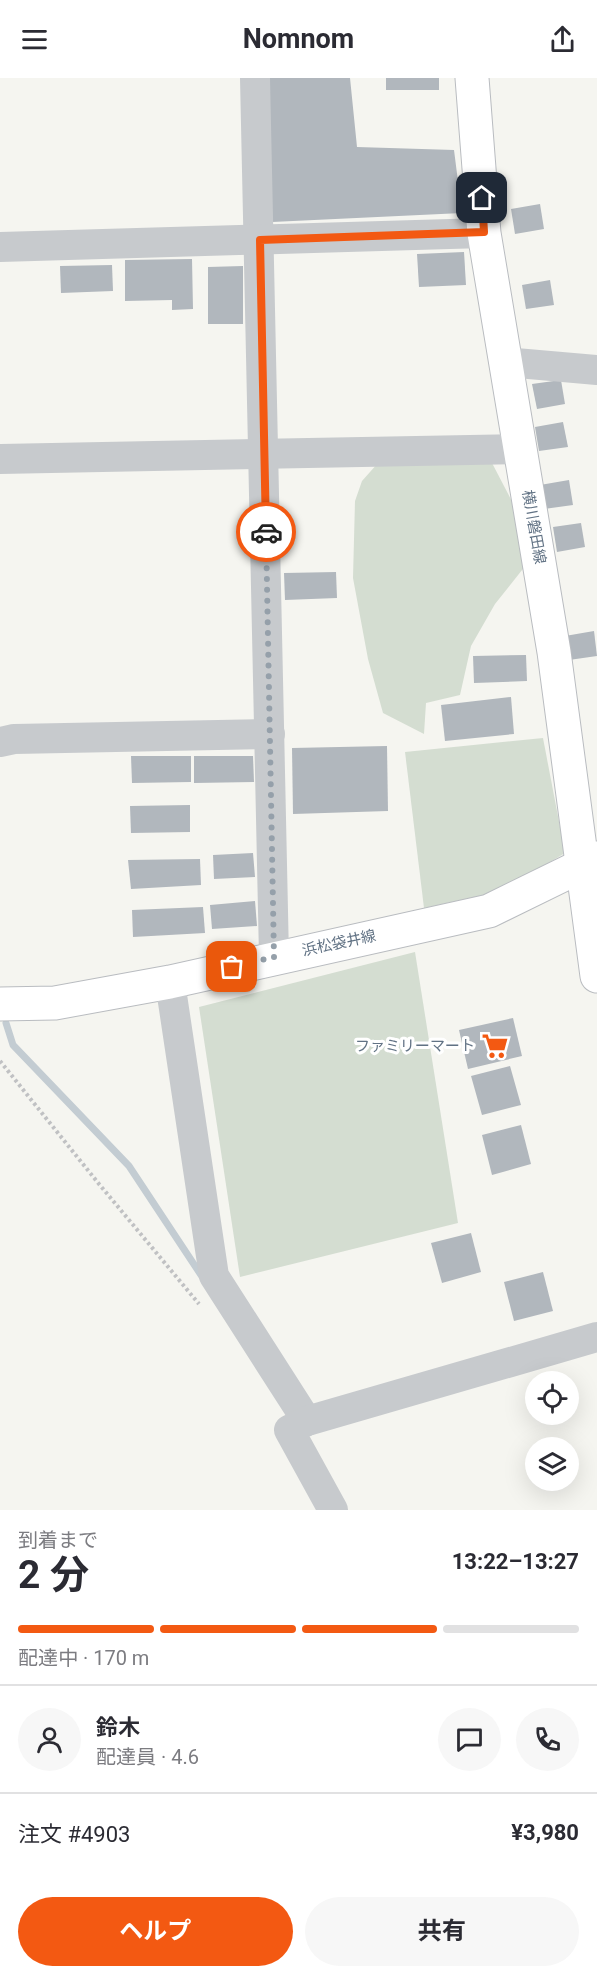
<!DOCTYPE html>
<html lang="ja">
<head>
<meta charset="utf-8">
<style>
  :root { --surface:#fff; --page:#f7f7f7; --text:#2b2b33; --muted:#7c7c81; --line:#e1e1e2; --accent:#f35912 }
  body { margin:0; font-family:Roboto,"Noto Sans JP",sans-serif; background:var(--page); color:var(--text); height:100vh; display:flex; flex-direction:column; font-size:22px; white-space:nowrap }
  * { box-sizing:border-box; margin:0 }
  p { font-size:20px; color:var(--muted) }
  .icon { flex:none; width:33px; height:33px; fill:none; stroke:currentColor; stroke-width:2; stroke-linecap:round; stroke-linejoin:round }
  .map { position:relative; height:1432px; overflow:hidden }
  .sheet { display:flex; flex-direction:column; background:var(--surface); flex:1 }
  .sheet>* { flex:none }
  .tools { position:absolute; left:525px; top:1293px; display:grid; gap:12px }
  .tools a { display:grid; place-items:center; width:54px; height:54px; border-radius:50%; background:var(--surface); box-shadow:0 6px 24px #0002; font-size:30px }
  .pin { position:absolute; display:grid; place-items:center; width:51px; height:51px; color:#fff; margin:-26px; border-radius:12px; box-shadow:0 3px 9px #0006 }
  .courier { position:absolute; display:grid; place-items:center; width:60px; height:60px; margin:-30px; border:4px solid #f35912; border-radius:50%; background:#fff; color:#222; box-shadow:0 2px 8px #0007 }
  .summary em { font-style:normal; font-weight:700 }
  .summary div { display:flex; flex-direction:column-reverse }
  .summary { display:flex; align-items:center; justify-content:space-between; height:102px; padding:0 18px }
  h1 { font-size:39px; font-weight:700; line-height:45px }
  .bar { display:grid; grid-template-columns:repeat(4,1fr); gap:9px 6px; align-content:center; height:72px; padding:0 18px }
  .bar i { height:8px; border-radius:4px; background:var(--line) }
  .bar .active { background:var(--accent) }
  .bar p { grid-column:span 4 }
  .line { display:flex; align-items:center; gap:15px; padding:0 18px; border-top:2px solid var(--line) }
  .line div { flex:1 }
  .round { display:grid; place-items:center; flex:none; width:63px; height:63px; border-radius:32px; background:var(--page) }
  .action { display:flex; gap:12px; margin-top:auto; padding:12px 18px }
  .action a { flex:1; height:69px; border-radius:36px; background:var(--accent); color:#fff; font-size:24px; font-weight:700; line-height:69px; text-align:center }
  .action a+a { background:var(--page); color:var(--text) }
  header { display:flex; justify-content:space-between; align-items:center; height:78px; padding:0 18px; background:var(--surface); font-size:27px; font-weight:700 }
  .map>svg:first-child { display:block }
  .green { fill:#d4ddd1 }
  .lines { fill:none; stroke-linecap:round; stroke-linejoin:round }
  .stream { stroke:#c3ccd2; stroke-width:7 }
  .building { fill:#b1b7bd }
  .major-casing { stroke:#b9bcc0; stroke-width:35 }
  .path { stroke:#c0c1c3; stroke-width:4; stroke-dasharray:3 3; stroke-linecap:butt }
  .minor { stroke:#c7cacd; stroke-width:30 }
  .major { stroke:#fff; stroke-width:33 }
  .done { stroke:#95a0aa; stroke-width:6; stroke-dasharray:0 10.8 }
  .route { stroke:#f35912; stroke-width:8 }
  .labels { text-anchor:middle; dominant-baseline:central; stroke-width:6; stroke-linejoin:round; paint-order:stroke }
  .street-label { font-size:15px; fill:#617284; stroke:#fff }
  .poi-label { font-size:15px; fill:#617284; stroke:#fff; text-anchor:end }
</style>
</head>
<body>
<header><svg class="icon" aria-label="menu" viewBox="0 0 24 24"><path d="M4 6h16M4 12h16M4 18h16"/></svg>Nomnom<svg class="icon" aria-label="share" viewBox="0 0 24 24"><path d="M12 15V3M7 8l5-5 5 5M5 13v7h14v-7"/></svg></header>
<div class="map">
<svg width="597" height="1432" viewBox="0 0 597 1432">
  <rect width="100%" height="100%" fill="#f5f5f0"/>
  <g class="green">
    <polygon points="378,385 492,385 518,435 526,487 495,526 471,568 460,617 426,625 424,656 383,635 368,581 353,500 355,423 362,403"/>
    <polygon points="543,660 565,775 502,813 424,830 405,674"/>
    <polygon points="415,874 458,1145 240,1199 199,929"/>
  </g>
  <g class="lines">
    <polyline class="stream" points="6,945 13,967 129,1088 203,1200"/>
  </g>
  <g class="building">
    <polygon points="268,0 350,0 357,69 454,72 462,135 272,144"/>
    <rect x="386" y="0" width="53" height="12"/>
    <polygon points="540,126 544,151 515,156 511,131"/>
    <polygon points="464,174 466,207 419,209 417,176"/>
    <polygon points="192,181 193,231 172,232 172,222 125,223 125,182"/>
    <polygon points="112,187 113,213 61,215 60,188"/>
    <polygon points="243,188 243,246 208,246 208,189"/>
    <polygon points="550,202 554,227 526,231 522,207"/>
    <polygon points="561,302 565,326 537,331 532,306"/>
    <polygon points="563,344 568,369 539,373 535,349"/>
    <polygon points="569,402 573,427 544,431 540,407"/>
    <polygon points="581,445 585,469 557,474 553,449"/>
    <polygon points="336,494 337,520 285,522 284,495"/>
    <polygon points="594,553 597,578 569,582 565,558"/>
    <polygon points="526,577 527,603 474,605 473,578"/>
    <polygon points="511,619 514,656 445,663 441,627"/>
    <polygon points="387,668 388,733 293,736 292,670"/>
    <polygon points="131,678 191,678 191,704 132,705"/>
    <polygon points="194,678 253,678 254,704 194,705"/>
    <polygon points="190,727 190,754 131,755 130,728"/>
    <polygon points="253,775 255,799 214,801 213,777"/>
    <polygon points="200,781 201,807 131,811 128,782"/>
    <polygon points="255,823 257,848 212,851 210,827"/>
    <polygon points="203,829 205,855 133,859 132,832"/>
    <polygon points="513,940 522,978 468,991 459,952"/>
    <polygon points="510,988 521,1027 482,1037 471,998"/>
    <polygon points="521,1047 531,1086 492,1097 482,1057"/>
    <polygon points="471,1155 481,1194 442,1205 431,1165"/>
    <polygon points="543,1194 553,1233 514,1243 504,1204"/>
  </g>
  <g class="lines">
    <g class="major-casing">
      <g id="major">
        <polyline points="472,0 484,155 554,574 597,898"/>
        <polyline points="0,926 55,925 170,904 489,833 597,780"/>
      </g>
    </g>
    <polyline class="path" points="0,983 99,1106 199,1226"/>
    <g class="minor">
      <polyline points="255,0 274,879"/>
      <polyline points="0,169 484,155"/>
      <polyline points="505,284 597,292"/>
      <polyline points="0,381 519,371"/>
      <polyline points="0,664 14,661 270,656"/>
      <polyline points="170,904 214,1198 307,1343"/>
      <polyline points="333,1432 289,1352 307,1343 597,1259"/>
    </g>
    <use href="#major" class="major"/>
  </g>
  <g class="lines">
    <polyline class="done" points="232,889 274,879 266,454"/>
    <polyline class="route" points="266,454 260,162 484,154 482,120"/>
  </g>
  <defs>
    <g id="supermarket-bare" transform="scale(2.07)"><path d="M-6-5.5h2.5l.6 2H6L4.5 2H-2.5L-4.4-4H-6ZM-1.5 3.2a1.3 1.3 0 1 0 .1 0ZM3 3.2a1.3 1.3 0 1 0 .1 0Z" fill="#f35912" stroke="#fff" stroke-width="2.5" paint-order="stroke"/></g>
  </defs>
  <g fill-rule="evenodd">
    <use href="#supermarket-bare" x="495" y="968"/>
  </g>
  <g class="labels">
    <g class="street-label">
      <text transform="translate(534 449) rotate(80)">横川磐田線</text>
      <text transform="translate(339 865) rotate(-12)">浜松袋井線</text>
    </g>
    <g class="poi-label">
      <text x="475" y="968">ファミリーマート</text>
    </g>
  </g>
</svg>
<div class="tools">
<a><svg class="icon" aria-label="locate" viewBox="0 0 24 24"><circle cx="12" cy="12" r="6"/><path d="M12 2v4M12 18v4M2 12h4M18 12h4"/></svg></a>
<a><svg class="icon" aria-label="layers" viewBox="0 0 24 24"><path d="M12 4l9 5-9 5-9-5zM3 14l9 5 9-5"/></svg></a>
</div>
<div class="pin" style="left:232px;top:889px;background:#ea580c"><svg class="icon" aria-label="bag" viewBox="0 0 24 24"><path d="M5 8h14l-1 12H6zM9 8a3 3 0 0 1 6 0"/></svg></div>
<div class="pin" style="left:482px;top:120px;background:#1f2937"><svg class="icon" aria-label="home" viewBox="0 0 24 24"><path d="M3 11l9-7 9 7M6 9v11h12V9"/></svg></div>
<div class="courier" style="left:266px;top:454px"><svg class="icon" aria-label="car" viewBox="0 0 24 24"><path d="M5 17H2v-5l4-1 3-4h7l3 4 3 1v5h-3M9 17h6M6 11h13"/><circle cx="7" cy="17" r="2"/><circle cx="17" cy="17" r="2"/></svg></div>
</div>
<section class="sheet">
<div class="summary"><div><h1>2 分</h1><p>到着まで</p></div><em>13:22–13:27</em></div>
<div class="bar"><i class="active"></i><i class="active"></i><i class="active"></i><i></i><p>配達中 · 170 m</p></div>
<div class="line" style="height:108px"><a class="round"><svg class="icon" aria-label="person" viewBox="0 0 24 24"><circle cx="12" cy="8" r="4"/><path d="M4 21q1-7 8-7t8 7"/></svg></a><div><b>鈴木</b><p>配達員 · 4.6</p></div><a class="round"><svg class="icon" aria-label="chat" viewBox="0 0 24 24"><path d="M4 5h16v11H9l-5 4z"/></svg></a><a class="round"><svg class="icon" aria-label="phone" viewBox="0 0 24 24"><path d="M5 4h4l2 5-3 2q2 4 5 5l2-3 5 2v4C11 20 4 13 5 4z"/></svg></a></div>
<div class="line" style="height:78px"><div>注文 #4903</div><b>¥3,980</b></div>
<div class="action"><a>ヘルプ</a><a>共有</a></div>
</section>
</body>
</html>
